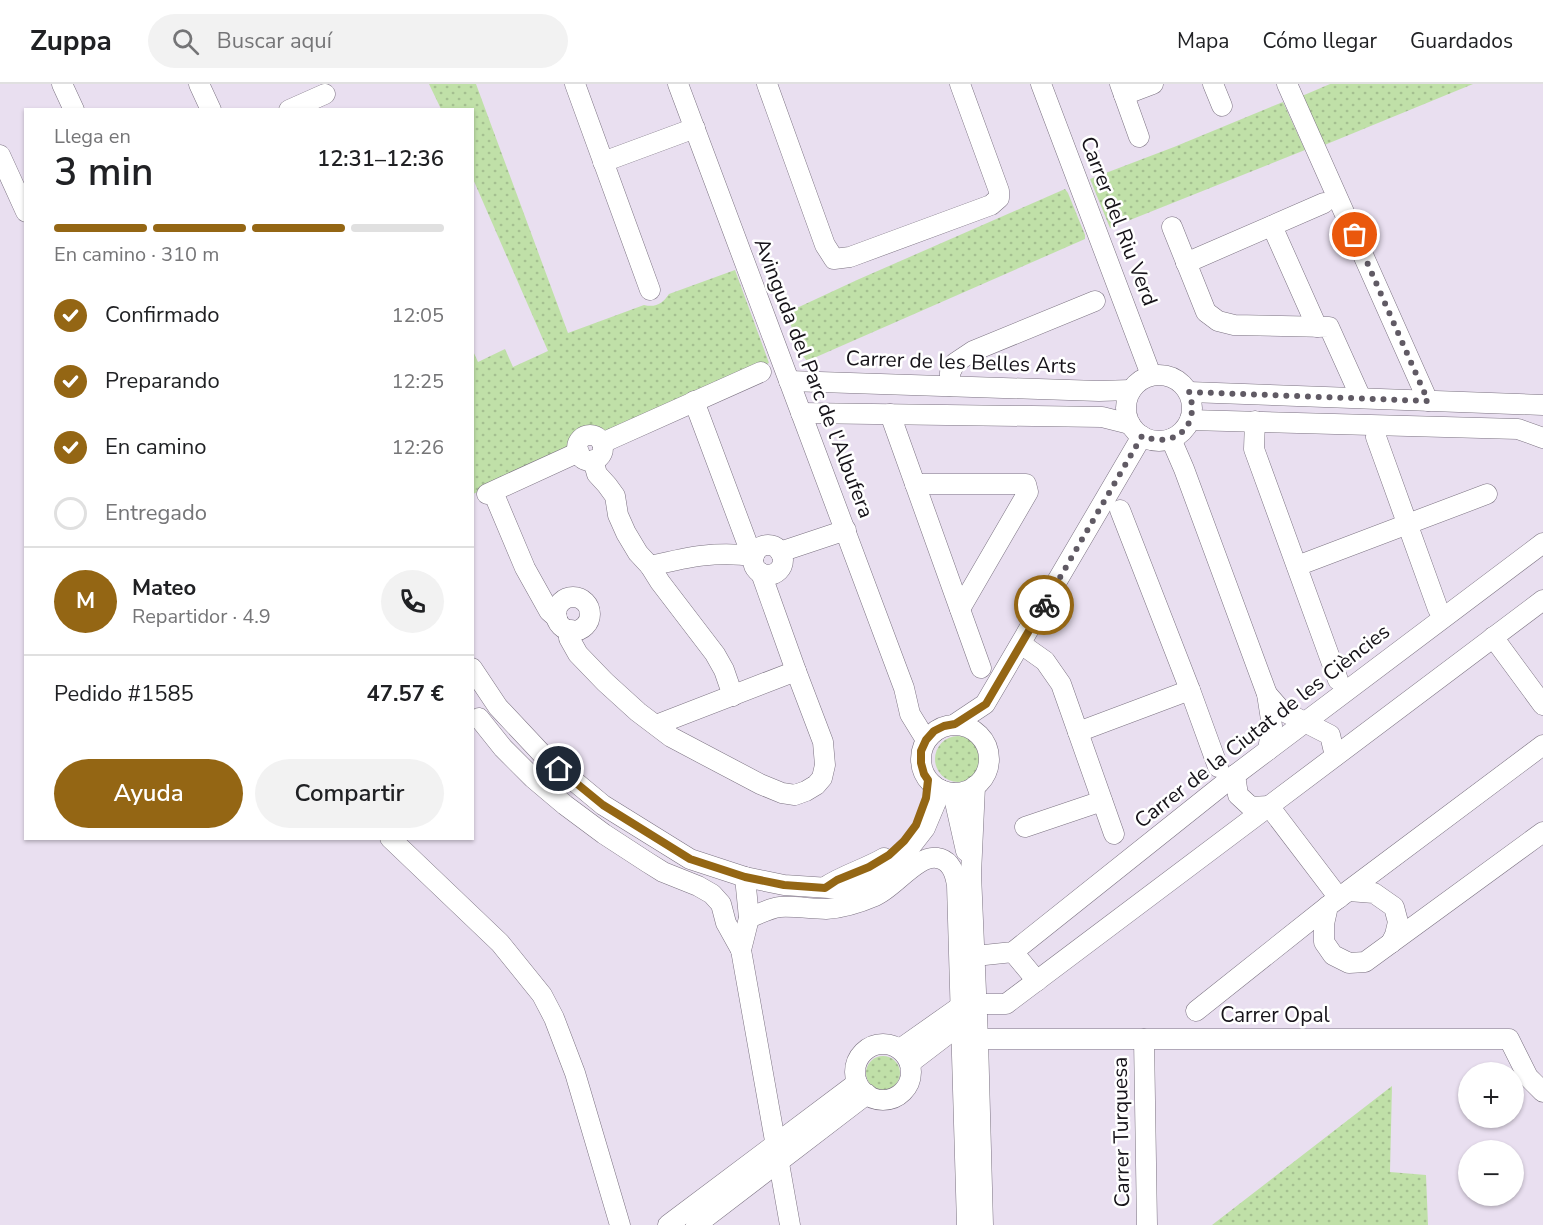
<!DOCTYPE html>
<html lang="es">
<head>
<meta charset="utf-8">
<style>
  :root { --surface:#fff; --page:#f2f2f2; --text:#202124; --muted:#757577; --line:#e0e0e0; --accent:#946614 }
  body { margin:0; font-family:"Nunito Sans",sans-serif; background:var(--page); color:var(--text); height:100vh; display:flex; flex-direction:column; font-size:22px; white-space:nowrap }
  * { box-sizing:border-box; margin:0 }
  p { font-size:20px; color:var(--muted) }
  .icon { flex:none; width:33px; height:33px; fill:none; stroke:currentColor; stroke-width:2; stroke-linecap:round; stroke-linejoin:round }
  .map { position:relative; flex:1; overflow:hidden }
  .panel { position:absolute; left:24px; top:24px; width:450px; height:732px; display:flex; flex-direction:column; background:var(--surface); border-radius:0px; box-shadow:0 2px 4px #0004 }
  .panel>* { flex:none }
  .buttons { position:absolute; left:1458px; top:978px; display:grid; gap:12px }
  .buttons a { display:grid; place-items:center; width:66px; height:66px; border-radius:50%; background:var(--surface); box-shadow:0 2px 4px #0004; font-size:30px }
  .pin { position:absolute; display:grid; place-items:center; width:51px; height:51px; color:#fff; margin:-26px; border:3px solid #fff; border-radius:50%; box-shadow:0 2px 6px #0007 }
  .courier { position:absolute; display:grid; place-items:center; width:60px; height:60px; margin:-30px; border:4px solid #946614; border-radius:50%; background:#fff; color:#222; box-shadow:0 2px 8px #0007 }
  .headline em { font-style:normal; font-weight:600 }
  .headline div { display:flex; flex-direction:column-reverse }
  .headline { display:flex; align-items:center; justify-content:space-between; height:102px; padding:0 30px }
  h1 { font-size:39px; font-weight:600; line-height:45px }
  .bar { display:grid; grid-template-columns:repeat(4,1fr); gap:9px 6px; align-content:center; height:72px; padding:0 30px }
  .bar i { height:8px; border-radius:4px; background:var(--line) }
  .bar .active { background:var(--accent) }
  .bar p { grid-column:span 4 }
  .line { display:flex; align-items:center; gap:15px; padding:0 30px; border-top:2px solid var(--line) }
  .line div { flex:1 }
  .round { display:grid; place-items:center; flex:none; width:63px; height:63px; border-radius:32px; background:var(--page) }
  ol { padding:0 30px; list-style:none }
  li { display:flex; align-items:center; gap:18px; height:66px }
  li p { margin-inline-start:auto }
  li .icon { padding:6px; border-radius:50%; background:var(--accent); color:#fff; stroke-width:4 }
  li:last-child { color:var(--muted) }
  li i { width:33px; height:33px; border:3px solid var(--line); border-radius:50% }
  .primary-button { display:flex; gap:12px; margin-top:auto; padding:12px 30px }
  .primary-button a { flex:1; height:69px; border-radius:36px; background:var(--accent); color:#fff; font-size:24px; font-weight:600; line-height:69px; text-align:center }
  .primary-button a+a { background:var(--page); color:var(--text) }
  header { display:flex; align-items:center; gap:36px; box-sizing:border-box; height:84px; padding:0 30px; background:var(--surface); border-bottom:2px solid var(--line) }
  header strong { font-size:28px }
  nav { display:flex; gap:33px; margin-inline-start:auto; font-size:21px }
  .search { width:420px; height:54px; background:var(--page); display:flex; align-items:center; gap:15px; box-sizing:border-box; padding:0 21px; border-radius:33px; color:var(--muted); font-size:22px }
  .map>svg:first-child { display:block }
  .green { fill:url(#green-dots) }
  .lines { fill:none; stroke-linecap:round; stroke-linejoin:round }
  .minor-casing { stroke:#7b7281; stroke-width:21 }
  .minor { stroke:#fff; stroke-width:20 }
  .done { stroke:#605a64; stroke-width:6; stroke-dasharray:0 10.8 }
  .route { stroke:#946614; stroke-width:8 }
  .labels { text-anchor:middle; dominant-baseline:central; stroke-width:5; stroke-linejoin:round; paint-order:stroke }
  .street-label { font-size:21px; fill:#161319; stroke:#fff }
</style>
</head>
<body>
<header>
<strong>Zuppa</strong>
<div class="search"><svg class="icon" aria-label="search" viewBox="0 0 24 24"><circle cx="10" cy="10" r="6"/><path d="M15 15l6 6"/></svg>Buscar aquí</div>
<nav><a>Mapa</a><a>Cómo llegar</a><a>Guardados</a></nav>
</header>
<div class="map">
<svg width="1543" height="1141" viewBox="0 0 1543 1141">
  <defs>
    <pattern id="green-dots" width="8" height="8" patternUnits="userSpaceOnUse" patternTransform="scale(1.5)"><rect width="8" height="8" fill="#c0e0a8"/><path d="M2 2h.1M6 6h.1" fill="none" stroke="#a4bf90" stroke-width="1.8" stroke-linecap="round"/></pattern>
  </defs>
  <rect width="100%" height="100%" fill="#e9dff0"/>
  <g class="green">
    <path d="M429,0H476L568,249L644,221C656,224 663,219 669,210L735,186L769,279L612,351C592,337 575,341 570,367L473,410V267L478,278L505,265L513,283L548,267L473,95L472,26L441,25Z"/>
    <polygon points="1330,0 1473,0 1322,62 1302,12"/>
    <polygon points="1283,18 1305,66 1110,144 1090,95 1174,63"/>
    <polygon points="1065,105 1068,109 1085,151 1085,155 807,277 803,272 786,229 857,196"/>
    <circle cx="958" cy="675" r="23"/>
    <circle cx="883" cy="989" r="17"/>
    <polygon points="1392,1002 1390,1088 1426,1091 1428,1141 1212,1141"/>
  </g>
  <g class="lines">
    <g class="minor-casing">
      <g id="minor">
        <polyline points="62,0 74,26"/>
        <polyline points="199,0 211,26"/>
        <polyline points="575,0 650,206"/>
        <path d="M678,0C752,202 830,402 904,604L910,630L926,656"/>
        <polyline points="767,0 825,161 834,175 850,173 991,121 999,114 999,107 960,0"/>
        <polyline points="1041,0 1151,291"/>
        <polyline points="1120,0 1139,53"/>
        <polyline points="1213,0 1222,22"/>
        <polyline points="1287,0 1428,317"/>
        <polyline points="1124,11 1153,0"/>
        <polyline points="289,26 325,10"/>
        <polyline points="0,71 26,128"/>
        <polyline points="603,78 695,44"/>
        <polyline points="1272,142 1317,243"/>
        <polyline points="1172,143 1206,228 1218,237 1234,241 1329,243 1361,314"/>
        <polyline points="1186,179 1324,119"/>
        <circle cx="1159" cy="324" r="33"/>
        <polyline points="789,297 1099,307 1131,306"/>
        <polyline points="950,302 950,289 955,279 973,267 1095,217"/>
        <polyline points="1189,308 1543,321"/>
        <polyline points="694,317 749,464 756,467"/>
        <polyline points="801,329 1102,333 1130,340"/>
        <polyline points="890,330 981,584"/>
        <polyline points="1190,336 1518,345 1543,354"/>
        <polyline points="1255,337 1254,365 1338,596"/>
        <circle cx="590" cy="364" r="13"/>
        <polyline points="1376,353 1438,525"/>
        <polyline points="1171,355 1184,385 1267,610 1272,642 1268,666"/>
        <polyline points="602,359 761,288"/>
        <polyline points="593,376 597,390 607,401 615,412 618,431 626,449 638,469 650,482 660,498 715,570 724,586 733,612"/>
        <polyline points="915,400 1026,400 1028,408 960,525"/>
        <polyline points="493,408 525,484 549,527 557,534"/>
        <polyline points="487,410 579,368"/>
        <polyline points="1120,426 1190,606 1218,683"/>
        <circle cx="768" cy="476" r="15"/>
        <polyline points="780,468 846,446"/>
        <path d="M650,482C689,473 714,467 754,472"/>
        <polyline points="1297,482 1487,410"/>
        <circle cx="573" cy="530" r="17"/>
        <polyline points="571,546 569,554 578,570 605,598 638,628 671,653 760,700 782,709 795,711 806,707 816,701 822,694 825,681 823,658 796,587 761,489"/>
        <polyline points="1493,553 1543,621"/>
        <polyline points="1021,560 1045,577 1061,600 1114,750"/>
        <polyline points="472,584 498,623 544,672 603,721 690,775 745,793 784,801 844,805 858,803 892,783 904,771 925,744 941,706"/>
        <polyline points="1267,610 1281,626 1330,651 1335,672"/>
        <polyline points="479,634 503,664 533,694 565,721 604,750 647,778 663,788 698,802 712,810 721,820 726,839 741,866"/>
        <polyline points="955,640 985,620 1142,352"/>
        <polyline points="656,641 796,587"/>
        <circle cx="955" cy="675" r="34"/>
        <polyline points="1078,648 1190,606"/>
        <polyline points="1543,661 1328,822 1324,840 1324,858 1333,871 1349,879 1365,878 1543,748"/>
        <polyline points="1235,691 1238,711 1251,723 1269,722 1339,814"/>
        <polyline points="975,702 971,790 978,955 983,1141"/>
        <polyline points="953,709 966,767"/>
        <polyline points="1025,743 1102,717"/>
        <polyline points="390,754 500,859 542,911 554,934 575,989 620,1141"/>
        <polyline points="745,793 749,834 741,866 790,1141"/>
        <path d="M825,803C843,791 865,785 884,774"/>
        <polyline points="1349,807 1374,809 1394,823 1398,838 1395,851 1391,859"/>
        <path d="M749,834C759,830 770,824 780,823C795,822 811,825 826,825C842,824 861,818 875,812C894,804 917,771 937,774C951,776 955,789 957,801L967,1141"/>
        <polyline points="1013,868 1037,897"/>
        <polyline points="975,872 1013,868 1235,691 1543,459"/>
        <polyline points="977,920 1006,920 1543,516"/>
        <polyline points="1196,927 1328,822"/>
        <polyline points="978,955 1509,955 1528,993 1543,1008"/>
        <polyline points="1144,955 1147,1141"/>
        <circle cx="883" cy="988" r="28"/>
        <polyline points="900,965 961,922"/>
        <polyline points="910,979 961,940"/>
        <polyline points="668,1141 857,999"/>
        <polyline points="696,1141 867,1010"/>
      </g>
    </g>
    <use href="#minor" class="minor"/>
  </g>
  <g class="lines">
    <path class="done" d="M1044,521L1142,352C1175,365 1201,342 1189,308L1428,317L1355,151"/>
    <polyline class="route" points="559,685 603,721 690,775 745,793 784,801 825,804 837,796 869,783 889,771 904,757 916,741 926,714 928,696 924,690 921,679 921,667 926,656 934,647 944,642 955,640 986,620 1044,521"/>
  </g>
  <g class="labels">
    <g class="street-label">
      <text transform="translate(1119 137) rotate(69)">Carrer del Riu Verd</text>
      <text transform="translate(961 278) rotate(2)">Carrer de les Belles Arts</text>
      <text transform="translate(814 294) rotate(69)">Avinguda del Parc de l'Albufera</text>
      <text transform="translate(1262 642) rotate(-38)">Carrer de la Ciutat de les Ciències</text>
      <text x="1275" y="931">Carrer Opal</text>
      <text transform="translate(1121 1048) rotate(-91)">Carrer Turquesa</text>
    </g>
  </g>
</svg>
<div class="buttons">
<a>+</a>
<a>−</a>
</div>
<div class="pin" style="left:1355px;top:151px;background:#ea580c"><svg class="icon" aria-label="bag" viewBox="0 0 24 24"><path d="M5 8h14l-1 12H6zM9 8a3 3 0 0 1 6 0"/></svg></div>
<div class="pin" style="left:559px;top:685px;background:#1f2937"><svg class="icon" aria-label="home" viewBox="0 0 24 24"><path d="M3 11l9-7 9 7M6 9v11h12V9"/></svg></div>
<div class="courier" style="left:1044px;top:521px"><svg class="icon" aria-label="bike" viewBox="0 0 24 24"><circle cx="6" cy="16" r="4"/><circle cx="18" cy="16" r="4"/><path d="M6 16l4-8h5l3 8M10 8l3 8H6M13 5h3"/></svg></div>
<section class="panel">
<div class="headline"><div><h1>3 min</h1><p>Llega en</p></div><em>12:31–12:36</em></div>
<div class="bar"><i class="active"></i><i class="active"></i><i class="active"></i><i></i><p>En camino · 310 m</p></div>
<ol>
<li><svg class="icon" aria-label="check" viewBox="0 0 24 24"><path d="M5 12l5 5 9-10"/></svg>Confirmado<p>12:05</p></li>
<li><svg class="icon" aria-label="check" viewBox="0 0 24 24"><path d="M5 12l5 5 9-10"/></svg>Preparando<p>12:25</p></li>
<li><svg class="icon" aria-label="check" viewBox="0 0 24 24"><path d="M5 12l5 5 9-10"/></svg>En camino<p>12:26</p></li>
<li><i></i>Entregado</li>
</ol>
<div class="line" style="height:108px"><b class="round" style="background:var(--accent);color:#fff">M</b><div><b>Mateo</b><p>Repartidor · 4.9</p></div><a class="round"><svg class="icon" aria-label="phone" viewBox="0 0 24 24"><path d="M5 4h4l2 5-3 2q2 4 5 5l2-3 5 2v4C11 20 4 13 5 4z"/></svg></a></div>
<div class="line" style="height:78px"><div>Pedido #1585</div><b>47.57 €</b></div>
<div class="primary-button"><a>Ayuda</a><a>Compartir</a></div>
</section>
</div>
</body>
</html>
